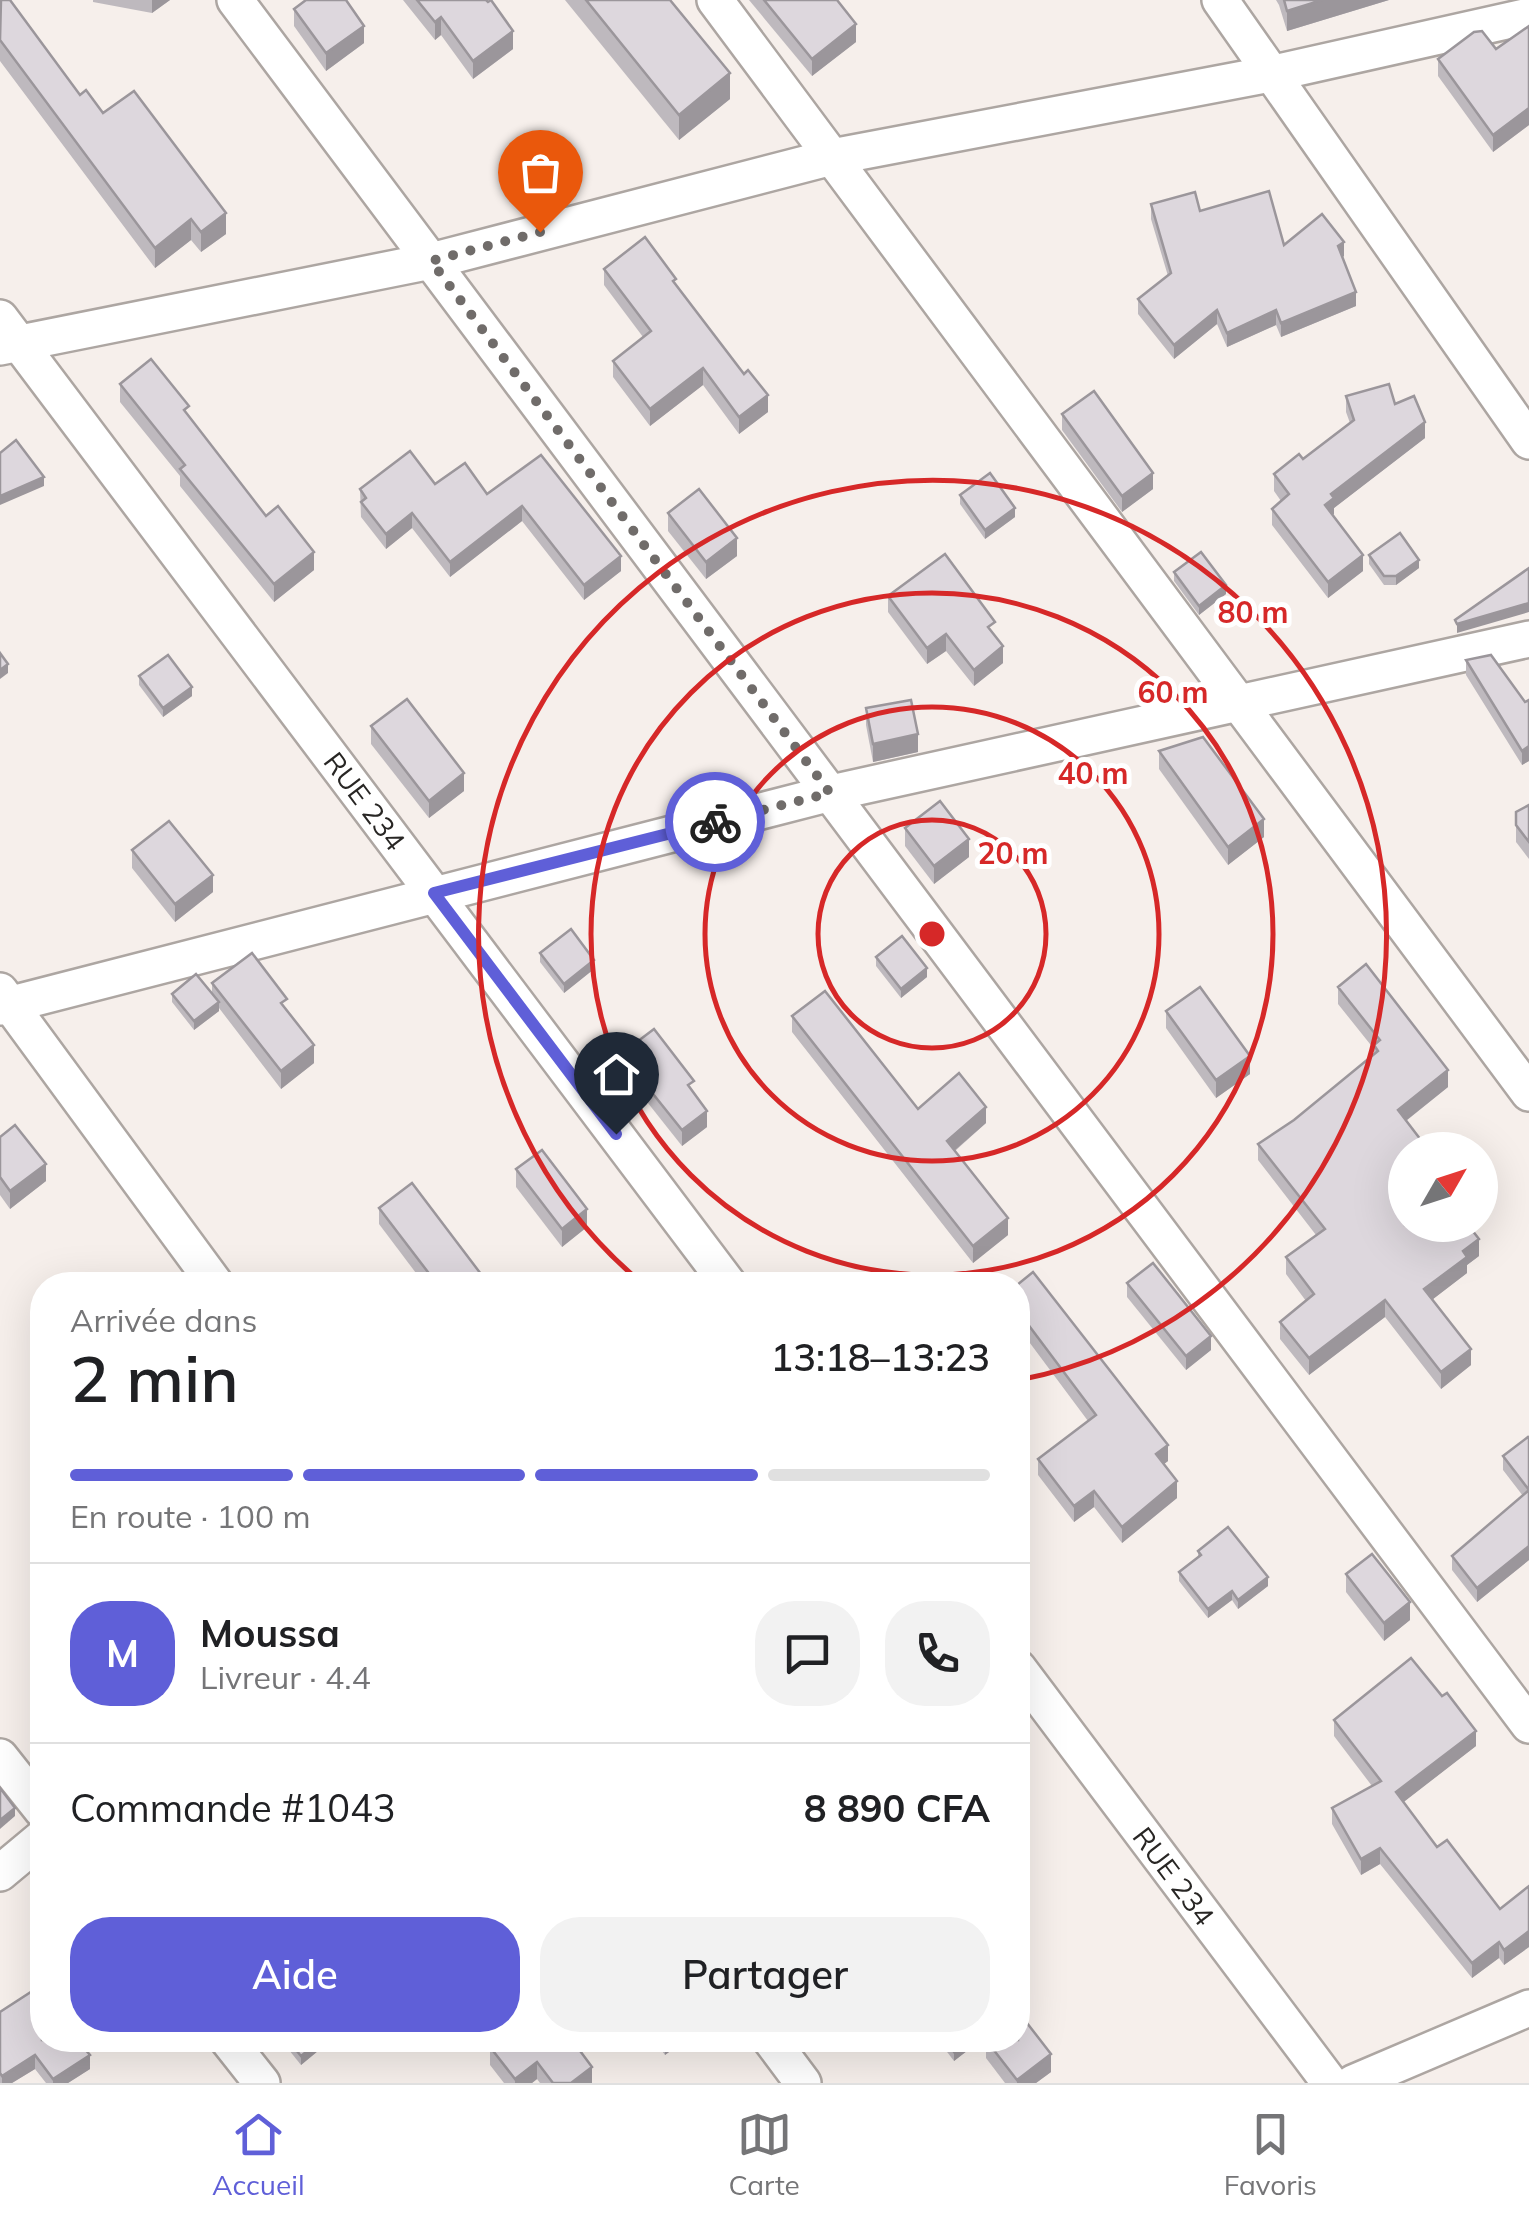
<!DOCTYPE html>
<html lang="fr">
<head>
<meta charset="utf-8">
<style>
  :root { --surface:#fff; --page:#f2f2f2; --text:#202124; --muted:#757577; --line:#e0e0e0; --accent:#5f5fd8 }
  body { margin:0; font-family:Mulish,sans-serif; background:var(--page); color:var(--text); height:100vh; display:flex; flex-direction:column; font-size:38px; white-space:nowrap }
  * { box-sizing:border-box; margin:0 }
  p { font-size:32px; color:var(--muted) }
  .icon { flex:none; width:55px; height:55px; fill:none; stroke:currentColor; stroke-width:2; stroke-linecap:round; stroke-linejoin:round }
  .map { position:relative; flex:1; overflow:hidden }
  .details { position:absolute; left:30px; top:1272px; width:1000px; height:780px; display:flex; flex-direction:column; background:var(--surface); border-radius:40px; box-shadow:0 10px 40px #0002 }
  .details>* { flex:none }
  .needle { width:65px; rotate:51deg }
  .buttons { position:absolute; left:1388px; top:1132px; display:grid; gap:20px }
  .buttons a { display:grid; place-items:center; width:110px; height:110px; border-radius:50%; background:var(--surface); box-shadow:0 10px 40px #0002; font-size:50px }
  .pin { position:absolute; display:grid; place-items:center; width:85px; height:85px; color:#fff; margin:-102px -42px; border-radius:50% 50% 50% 0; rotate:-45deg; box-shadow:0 0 10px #0007 }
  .pin .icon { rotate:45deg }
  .courier { position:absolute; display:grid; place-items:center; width:100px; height:100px; margin:-50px; border:8px solid #5f5fd8; border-radius:50%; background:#fff; color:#222; box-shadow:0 2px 12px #0007 }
  .summary em { font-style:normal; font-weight:600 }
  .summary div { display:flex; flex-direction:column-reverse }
  .summary { display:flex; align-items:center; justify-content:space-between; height:170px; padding:0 40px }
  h1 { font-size:65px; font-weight:600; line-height:75px }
  .bar { display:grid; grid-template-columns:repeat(4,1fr); gap:15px 10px; align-content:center; height:120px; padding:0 40px }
  .bar i { height:12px; border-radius:8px; background:var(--line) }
  .bar .current { background:var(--accent) }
  .bar p { grid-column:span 4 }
  .line { display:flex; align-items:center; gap:25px; padding:0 40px; border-top:2px solid var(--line) }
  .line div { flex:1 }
  .round { display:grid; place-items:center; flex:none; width:105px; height:105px; border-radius:40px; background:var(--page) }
  .action { display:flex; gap:20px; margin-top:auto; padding:20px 40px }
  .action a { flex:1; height:115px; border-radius:40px; background:var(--accent); color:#fff; font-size:40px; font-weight:600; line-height:115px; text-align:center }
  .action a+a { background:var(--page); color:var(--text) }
  .dock { display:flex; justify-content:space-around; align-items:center; height:140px; border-top:2px solid var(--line); background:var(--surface); font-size:28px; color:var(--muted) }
  .dock a { display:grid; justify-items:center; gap:5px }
  .dock .current { color:var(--accent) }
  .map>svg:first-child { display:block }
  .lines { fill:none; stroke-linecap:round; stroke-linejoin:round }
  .street-casing { stroke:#ada6a2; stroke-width:40 }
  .street { stroke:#fff; stroke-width:35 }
  .wall { fill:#beb9be }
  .shaded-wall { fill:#9b969b }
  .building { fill:#ddd7dd; stroke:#9b969b; stroke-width:2.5 }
  .done { stroke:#706c6a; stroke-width:10; stroke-dasharray:0 18 }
  .route { stroke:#5f5fd8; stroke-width:12 }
  .ring { fill:none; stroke:#d62828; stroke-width:5 }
  .labels { text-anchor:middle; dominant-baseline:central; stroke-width:10; stroke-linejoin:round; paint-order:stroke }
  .street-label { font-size:28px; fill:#282624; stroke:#fff }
  .centre { fill:#d62828; stroke:#fff; stroke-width:5 }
  .ring-label { font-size:30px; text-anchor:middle; font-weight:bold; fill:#d62828; stroke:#fff; stroke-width:10; stroke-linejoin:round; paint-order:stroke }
</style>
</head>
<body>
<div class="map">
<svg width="1529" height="2083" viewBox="0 0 1529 2083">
  <rect width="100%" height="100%" fill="#f6efeb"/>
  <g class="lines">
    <g class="street-casing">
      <g id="street">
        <polyline points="235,0 1529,1725"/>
        <polyline points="715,0 1529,1093"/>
        <polyline points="1220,0 1529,441"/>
        <polyline points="0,318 729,1285"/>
        <polyline points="0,347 431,261 832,157 1270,74 1529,16"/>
        <polyline points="0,991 216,1285"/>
        <polyline points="0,1007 831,793 1529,639"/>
        <polyline points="1018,1668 1330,2083"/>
        <polyline points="0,1757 42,1810"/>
        <polyline points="0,1873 42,1838"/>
        <polyline points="228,2040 262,2083"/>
        <polyline points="771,2040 803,2083"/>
        <polyline points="1353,2083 1529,2008"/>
      </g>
    </g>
    <use href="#street" class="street"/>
  </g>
  <g class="wall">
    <polygon points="93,0 170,0 152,13 93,2"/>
    <polygon points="403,0 486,0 513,49 473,79 441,35 435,40"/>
    <polygon points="565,0 670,0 730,99 679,140"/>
    <polygon points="749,0 837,0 856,42 812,76"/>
    <polygon points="1276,0 1389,0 1287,31 1279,5"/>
    <polygon points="0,1 80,95 103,113 226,234 201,252 191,240 155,268 0,61"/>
    <polygon points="294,9 364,43 326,71 294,26"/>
    <polygon points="1529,26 1529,125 1493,152 1438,76 1438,59 1496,49"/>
    <polygon points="1151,204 1200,211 1284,245 1344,256 1342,257 1356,306 1281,337 1276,325 1227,347 1217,324 1174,359 1138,314 1138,299 1168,276 1151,219"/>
    <polygon points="604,269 676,285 768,412 739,434 703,385 650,426 613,377 613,361 643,337 604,285"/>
    <polygon points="120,384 189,416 266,516 314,570 274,602 180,486 180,476 120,402"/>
    <polygon points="1346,396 1395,404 1425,438 1334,508 1332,515 1363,571 1328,598 1272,525 1272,509 1281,501 1274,491 1274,474 1303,459 1350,423 1346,412"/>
    <polygon points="1062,414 1153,489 1122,512 1062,430"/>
    <polygon points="541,455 621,571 584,600 522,521 450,577 412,528 386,549 361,517 360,489 435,484 487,494"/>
    <polygon points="960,495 1015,517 985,539 960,504"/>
    <polygon points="668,513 737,556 706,579 668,531"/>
    <polygon points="1369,555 1419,568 1396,585 1384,585 1369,564"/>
    <polygon points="1174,572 1226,594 1199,615 1174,581"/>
    <polygon points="888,596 995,635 1003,663 974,686 946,651 927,664 888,612"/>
    <polygon points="1466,660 1525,702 1529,700 1529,761 1522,765 1466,675"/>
    <polygon points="139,676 192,696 163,717 139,685"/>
    <polygon points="866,708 918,752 873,762 866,725"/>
    <polygon points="371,726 464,791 429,818 371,744"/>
    <polygon points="1159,751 1264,837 1228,865 1159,769"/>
    <polygon points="1529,805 1529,859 1516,842 1516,812"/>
    <polygon points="905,828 969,857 934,884 905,846"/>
    <polygon points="132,850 213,892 175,922 132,868"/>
    <polygon points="540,953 594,969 564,993 540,962"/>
    <polygon points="876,957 927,977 901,998 876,966"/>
    <polygon points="212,983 287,1011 314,1063 281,1089 219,1008 219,1011 194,1030 172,1002 172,994 212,994"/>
    <polygon points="1338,987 1448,1087 1406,1121 1427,1150 1405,1150 1405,1225 1479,1256 1467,1265 1467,1273 1433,1299 1471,1365 1441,1389 1385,1317 1309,1375 1280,1339 1280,1322 1306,1301 1286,1274 1286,1257 1316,1235 1258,1160 1258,1144 1294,1120 1374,1054 1374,1049 1338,1004"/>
    <polygon points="1166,1011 1250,1074 1216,1098 1166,1028"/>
    <polygon points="792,1016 918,1109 986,1123 955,1151 1008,1235 973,1263 792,1032"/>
    <polygon points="621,1054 694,1092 707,1127 682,1146 621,1069"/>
    <polygon points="0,1137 46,1181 10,1209 0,1195"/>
    <polygon points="516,1169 587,1227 562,1247 516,1187"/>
    <polygon points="379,1208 487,1285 425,1285 379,1224"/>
    <polygon points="1127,1283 1211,1350 1186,1370 1127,1297"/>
    <polygon points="1018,1285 1168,1461 1164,1464 1177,1498 1122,1543 1094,1507 1074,1522 1038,1475 1038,1459 1088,1421 1018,1327"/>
    <polygon points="1529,1438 1529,1560 1477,1602 1452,1570 1452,1556 1523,1496 1503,1470 1503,1456"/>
    <polygon points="1198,1551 1268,1586 1238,1609 1232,1600 1208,1618 1179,1581 1179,1572 1198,1557"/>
    <polygon points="1346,1574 1410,1620 1384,1641 1346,1592"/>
    <polygon points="1334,1720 1476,1746 1403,1802 1437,1847 1500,1909 1529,1886 1529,1947 1504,1965 1499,1958 1472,1978 1380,1864 1361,1875 1332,1824 1332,1808 1372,1786 1334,1736"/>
    <polygon points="0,2012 90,2069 68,2083 46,2083 35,2069 12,2083 0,2083"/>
    <polygon points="281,2040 330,2040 330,2041 301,2065"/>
    <polygon points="499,2040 592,2083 540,2083 537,2079 532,2083 504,2083 490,2065 490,2047"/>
    <polygon points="654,2040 685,2040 665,2055"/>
    <polygon points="938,2040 981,2040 954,2061"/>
    <polygon points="986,2040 1051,2072 1036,2083 1005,2083 986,2058"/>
  </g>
  <g class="shaded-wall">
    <polygon points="152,0 170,0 152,13"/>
    <polygon points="1322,0 1389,0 1287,31 1287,11"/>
    <polygon points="441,17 441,35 435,40 435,22"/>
    <polygon points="856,24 856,42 812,76 812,59"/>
    <polygon points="364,26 364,43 326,71 326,53"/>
    <polygon points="513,31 513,49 473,79 473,61"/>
    <polygon points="730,73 730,99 679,140 679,115"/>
    <polygon points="1529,108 1529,125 1493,152 1493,135"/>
    <polygon points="226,213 226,234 201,252 201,232"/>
    <polygon points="191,219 191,240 155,268 155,248"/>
    <polygon points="1344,242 1344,256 1338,261 1338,246"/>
    <polygon points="1356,292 1356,306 1281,337 1281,323"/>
    <polygon points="1217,310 1217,324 1174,359 1174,345"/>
    <polygon points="1276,310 1276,325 1227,347 1227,333"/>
    <polygon points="703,368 703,385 650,426 650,409"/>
    <polygon points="768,395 768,412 739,434 739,417"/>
    <polygon points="1425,422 1425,438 1334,508 1334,514 1325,522 1325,505 1331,494"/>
    <polygon points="1153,473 1153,489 1122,512 1122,496"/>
    <polygon points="44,477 44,486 0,505 0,496"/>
    <polygon points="522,506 522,521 450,577 450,562"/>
    <polygon points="1015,508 1015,517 985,539 985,530"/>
    <polygon points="412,513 412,528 386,549 386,534"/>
    <polygon points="737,538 737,556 706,579 706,562"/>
    <polygon points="314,552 314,570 274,602 274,584"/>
    <polygon points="1363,555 1363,571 1328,598 1328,582"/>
    <polygon points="621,556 621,571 584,600 584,585"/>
    <polygon points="1419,560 1419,568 1396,585 1396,576"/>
    <polygon points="1226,585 1226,594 1199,615 1199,606"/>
    <polygon points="1529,603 1529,612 1457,633 1457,624"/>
    <polygon points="946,634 946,651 927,664 927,648"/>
    <polygon points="1003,646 1003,663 974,686 974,670"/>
    <polygon points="8,664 8,673 0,679 0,670"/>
    <polygon points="192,687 192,696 163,717 163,708"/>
    <polygon points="918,734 918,752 873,762 873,744"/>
    <polygon points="1529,746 1529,761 1522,765 1522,751"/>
    <polygon points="464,773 464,791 429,818 429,801"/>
    <polygon points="1264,819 1264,837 1228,865 1228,847"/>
    <polygon points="969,839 969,857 934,884 934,866"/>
    <polygon points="213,875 213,892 175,922 175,904"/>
    <polygon points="594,960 594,969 564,993 564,984"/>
    <polygon points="927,968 927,977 901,998 901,989"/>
    <polygon points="219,1002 219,1011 194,1030 194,1021"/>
    <polygon points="314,1045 314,1063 281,1089 281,1071"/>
    <polygon points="1250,1056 1250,1074 1216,1098 1216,1080"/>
    <polygon points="1448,1070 1448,1087 1398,1127 1398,1110"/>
    <polygon points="986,1107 986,1123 947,1157 947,1141"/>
    <polygon points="707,1111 707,1127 682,1146 682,1130"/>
    <polygon points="46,1164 46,1181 10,1209 10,1191"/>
    <polygon points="587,1209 587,1227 562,1247 562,1229"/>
    <polygon points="1008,1218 1008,1235 973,1263 973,1246"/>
    <polygon points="1479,1239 1479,1256 1467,1265 1467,1273 1424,1306 1424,1289 1463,1251"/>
    <polygon points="1385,1300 1385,1317 1309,1375 1309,1358"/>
    <polygon points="1211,1336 1211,1350 1186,1370 1186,1356"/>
    <polygon points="1471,1349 1471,1365 1441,1389 1441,1372"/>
    <polygon points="1168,1445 1168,1461 1156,1470 1156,1454"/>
    <polygon points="1177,1481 1177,1498 1122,1543 1122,1527"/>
    <polygon points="1094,1491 1094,1507 1074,1522 1074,1506"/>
    <polygon points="1529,1546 1529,1560 1477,1602 1477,1588"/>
    <polygon points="1268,1577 1268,1586 1238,1609 1238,1600"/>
    <polygon points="1232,1591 1232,1600 1208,1618 1208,1609"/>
    <polygon points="1410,1602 1410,1620 1384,1641 1384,1623"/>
    <polygon points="1476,1731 1476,1746 1396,1808 1396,1792"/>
    <polygon points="15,1808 15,1816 0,1829 0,1820"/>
    <polygon points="1024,1848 1024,1866 1018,1872 1018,1854"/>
    <polygon points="1380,1848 1380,1864 1361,1875 1361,1859"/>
    <polygon points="1529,1931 1529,1947 1504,1965 1504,1950"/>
    <polygon points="1499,1942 1499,1958 1472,1978 1472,1963"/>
    <polygon points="321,2040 330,2041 301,2065 301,2056"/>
    <polygon points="665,2040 685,2040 665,2055"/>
    <polygon points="969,2040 981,2040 954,2061 954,2052"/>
    <polygon points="1051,2054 1051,2072 1036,2083 1017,2083 1017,2080"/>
    <polygon points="35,2055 35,2069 12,2083 2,2083 2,2076"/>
    <polygon points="90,2055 90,2069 68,2083 53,2083 53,2079"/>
    <polygon points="537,2062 537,2079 532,2083 515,2083 515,2079"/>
    <polygon points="592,2067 592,2083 571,2083"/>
  </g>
  <g class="building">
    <polygon points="1,0 10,0 80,95 86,90 103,113 134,91 226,213 201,232 191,219 155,248 0,40"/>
    <polygon points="306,0 346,0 364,26 326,53 294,9"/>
    <polygon points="417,0 486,0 488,2 491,0 513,31 473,61 441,17 435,22"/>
    <polygon points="586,0 670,0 730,73 679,115"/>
    <polygon points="764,0 837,0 856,24 812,59"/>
    <polygon points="1284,0 1322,0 1287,11"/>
    <polygon points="1529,26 1529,108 1493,135 1438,59 1474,32 1482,31 1496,49"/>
    <polygon points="1269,191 1284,245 1322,214 1344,242 1338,246 1356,292 1281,323 1276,310 1227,333 1217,310 1174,345 1138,299 1171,273 1151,204 1195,192 1200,211"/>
    <polygon points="645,237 676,279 673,281 744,374 748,370 768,395 739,417 703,368 650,409 613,361 651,331 604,269"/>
    <polygon points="151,359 189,406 184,410 266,516 278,506 314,552 274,584 180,469 185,465 120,384"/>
    <polygon points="1389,384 1395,404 1414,396 1425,422 1331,494 1334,498 1325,505 1363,555 1328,582 1272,509 1289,494 1274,474 1299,454 1303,459 1354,420 1346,396"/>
    <polygon points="1094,391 1153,473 1122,496 1062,414"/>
    <polygon points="16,440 44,477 0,496 0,453"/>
    <polygon points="410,451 435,484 465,463 487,494 541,455 621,556 584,585 522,506 450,562 412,513 386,534 361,502 366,498 360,489"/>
    <polygon points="990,473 1015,508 985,530 960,495"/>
    <polygon points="699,489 737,538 706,562 668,513"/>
    <polygon points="1400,533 1419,560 1396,576 1384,576 1369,555"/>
    <polygon points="1201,552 1226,585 1199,606 1174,572"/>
    <polygon points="945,554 995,622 988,627 1003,646 974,670 946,634 927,648 888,596"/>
    <polygon points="1529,568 1529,603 1457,624 1455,620"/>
    <polygon points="0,653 8,664 0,670"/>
    <polygon points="168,655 192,687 163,708 139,676"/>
    <polygon points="1491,655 1525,702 1529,700 1529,746 1522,751 1466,660"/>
    <polygon points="407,699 464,773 429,801 371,726"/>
    <polygon points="911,700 918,734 873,744 866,708"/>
    <polygon points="1203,737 1264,819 1228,847 1159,751"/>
    <polygon points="940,801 969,839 934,866 905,828"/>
    <polygon points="1529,805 1529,842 1516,825 1516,812"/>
    <polygon points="169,821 213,875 175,904 132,850"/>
    <polygon points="571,929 594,960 564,984 540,953"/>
    <polygon points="902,936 927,968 901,989 876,957"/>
    <polygon points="252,953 287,999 281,1003 314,1045 281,1071 212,983"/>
    <polygon points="1366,964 1448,1070 1398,1110 1427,1148 1424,1150 1405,1150 1405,1165 1400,1169 1405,1176 1405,1225 1468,1225 1479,1239 1463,1251 1467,1257 1424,1289 1471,1349 1441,1372 1385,1300 1309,1358 1280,1322 1314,1294 1286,1257 1325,1229 1258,1144 1294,1120 1378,1051 1374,1045 1380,1040 1338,987"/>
    <polygon points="196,974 219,1002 194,1021 172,994"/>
    <polygon points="1200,987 1250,1056 1216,1080 1166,1011"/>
    <polygon points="825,991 918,1109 959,1073 986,1107 947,1141 1008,1218 973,1246 792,1016"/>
    <polygon points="654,1029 694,1081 688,1085 707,1111 682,1130 621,1054"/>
    <polygon points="15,1125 46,1164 10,1191 0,1177 0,1137"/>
    <polygon points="542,1150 587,1209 562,1229 516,1169"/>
    <polygon points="412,1183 487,1282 483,1285 428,1285 434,1280 379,1208"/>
    <polygon points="1153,1263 1211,1336 1186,1356 1127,1283"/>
    <polygon points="1033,1272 1168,1445 1156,1454 1177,1481 1122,1527 1094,1491 1074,1506 1038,1459 1096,1415 1018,1311 1017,1285"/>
    <polygon points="1528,1437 1529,1438 1529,1490 1503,1456"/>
    <polygon points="1529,1490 1529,1546 1477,1588 1452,1556"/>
    <polygon points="1228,1527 1268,1577 1238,1600 1232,1591 1208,1609 1179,1572 1201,1555 1198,1551"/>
    <polygon points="1372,1554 1410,1602 1384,1623 1346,1574"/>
    <polygon points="1411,1658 1442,1696 1447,1693 1476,1731 1396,1792 1437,1847 1447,1840 1500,1909 1529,1886 1529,1931 1504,1950 1499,1942 1472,1963 1380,1848 1361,1859 1332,1808 1381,1781 1334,1720"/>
    <polygon points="0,1788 15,1808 0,1820"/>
    <polygon points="1018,1841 1024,1848 1018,1854"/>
    <polygon points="34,1990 42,2000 42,2040 77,2040 90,2055 53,2079 35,2055 2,2076 0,2073 0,2012"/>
    <polygon points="1020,2014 1051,2054 1017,2080 986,2040 1018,2040 1018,2016"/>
    <polygon points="288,2040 321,2040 301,2056"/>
    <polygon points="499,2040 572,2040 592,2067 571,2083 553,2083 537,2062 515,2079 490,2047"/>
    <polygon points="945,2040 969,2040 954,2052"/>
  </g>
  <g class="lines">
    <polyline class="done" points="540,232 431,261 830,793 715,822"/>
    <polyline class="route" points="616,1134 434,893 715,822"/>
  </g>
  <g class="ring">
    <circle cx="932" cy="934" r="114"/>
    <circle cx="932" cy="934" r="227"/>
    <circle cx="932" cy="934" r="341"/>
    <path d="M643 1284A454 454 0 1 1 1019 1380"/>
  </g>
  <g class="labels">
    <g class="street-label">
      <text transform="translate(365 801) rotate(53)">RUE 234</text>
      <text transform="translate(1174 1876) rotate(53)">RUE 234</text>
    </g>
  </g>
  <circle cx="932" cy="934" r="15" class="centre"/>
  <g class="ring-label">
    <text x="1253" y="623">80 m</text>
    <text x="1173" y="703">60 m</text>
    <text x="1093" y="784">40 m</text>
    <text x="1013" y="864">20 m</text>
  </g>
</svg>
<div class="buttons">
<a><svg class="needle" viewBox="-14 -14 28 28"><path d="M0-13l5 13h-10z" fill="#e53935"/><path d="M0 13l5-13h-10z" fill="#757577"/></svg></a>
</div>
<div class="pin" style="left:540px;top:232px;background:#ea580c"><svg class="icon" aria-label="bag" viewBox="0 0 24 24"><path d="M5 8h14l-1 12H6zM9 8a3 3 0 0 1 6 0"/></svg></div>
<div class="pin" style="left:616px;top:1134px;background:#1f2937"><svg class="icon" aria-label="home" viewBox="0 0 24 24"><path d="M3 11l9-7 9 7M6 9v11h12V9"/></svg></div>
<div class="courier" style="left:715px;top:822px"><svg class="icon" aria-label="bike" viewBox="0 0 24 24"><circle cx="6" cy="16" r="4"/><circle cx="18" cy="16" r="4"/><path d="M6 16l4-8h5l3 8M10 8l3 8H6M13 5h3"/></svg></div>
<section class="details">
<div class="summary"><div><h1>2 min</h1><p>Arrivée dans</p></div><em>13:18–13:23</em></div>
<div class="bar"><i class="current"></i><i class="current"></i><i class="current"></i><i></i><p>En route · 100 m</p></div>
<div class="line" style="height:180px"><b class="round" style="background:var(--accent);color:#fff">M</b><div><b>Moussa</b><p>Livreur · 4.4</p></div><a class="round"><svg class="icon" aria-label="chat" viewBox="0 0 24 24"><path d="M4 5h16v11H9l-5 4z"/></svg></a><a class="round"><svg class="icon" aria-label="phone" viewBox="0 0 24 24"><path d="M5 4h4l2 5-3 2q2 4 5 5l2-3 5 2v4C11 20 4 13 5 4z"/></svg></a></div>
<div class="line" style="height:130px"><div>Commande #1043</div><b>8 890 CFA</b></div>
<div class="action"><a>Aide</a><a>Partager</a></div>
</section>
</div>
<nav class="dock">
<a class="current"><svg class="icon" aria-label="home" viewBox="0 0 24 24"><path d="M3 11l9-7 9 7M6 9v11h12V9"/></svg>Accueil</a>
<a><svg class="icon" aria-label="map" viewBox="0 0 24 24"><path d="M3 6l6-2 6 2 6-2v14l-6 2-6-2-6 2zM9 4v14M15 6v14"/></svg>Carte</a>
<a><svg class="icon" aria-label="saved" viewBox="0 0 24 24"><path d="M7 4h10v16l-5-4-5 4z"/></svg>Favoris</a>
</nav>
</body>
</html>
